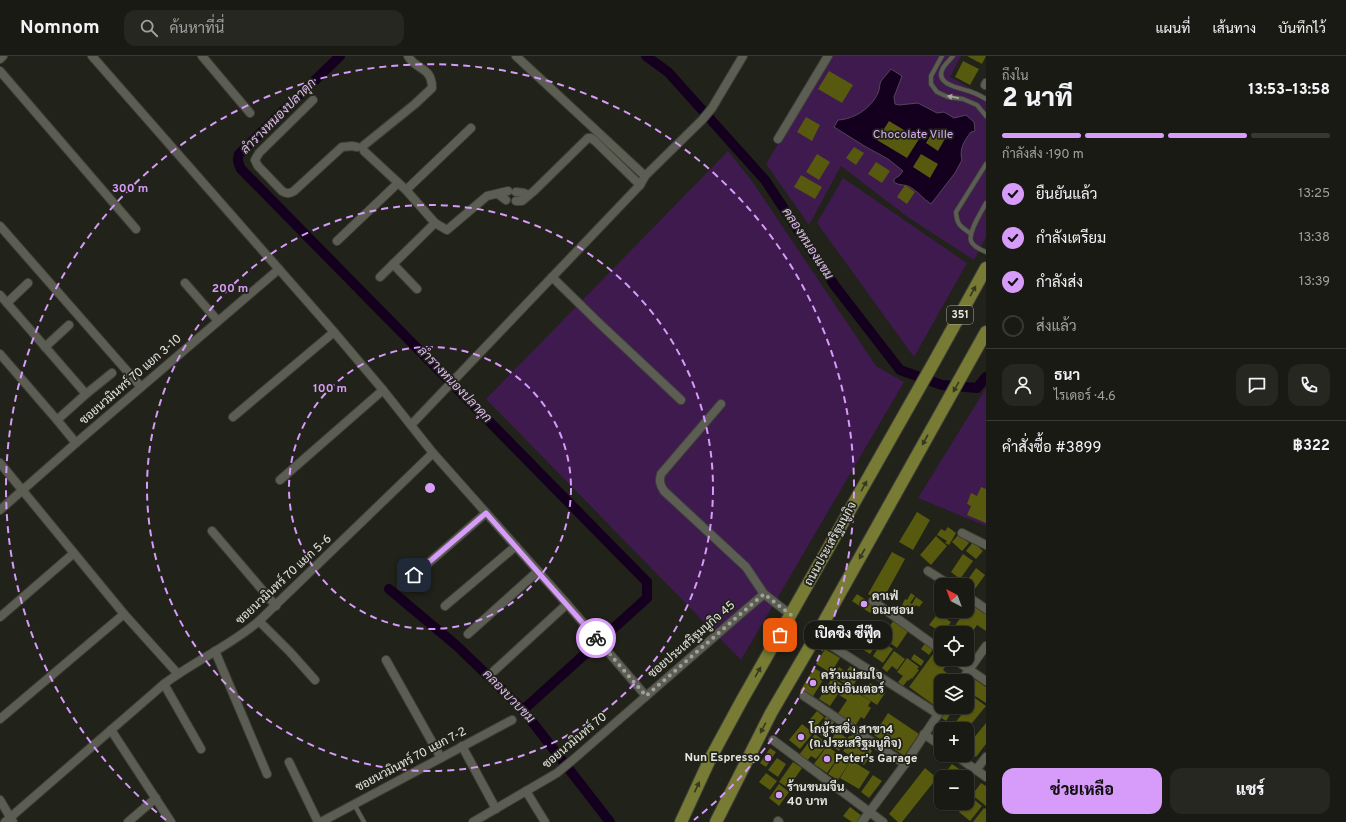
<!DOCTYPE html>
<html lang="th">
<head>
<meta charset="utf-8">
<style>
  :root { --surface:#191a13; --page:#262721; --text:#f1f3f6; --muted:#9fa1a0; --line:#373833; --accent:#d79bf9 }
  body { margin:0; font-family:Overpass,Sarabun,sans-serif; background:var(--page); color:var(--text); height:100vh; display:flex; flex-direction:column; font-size:15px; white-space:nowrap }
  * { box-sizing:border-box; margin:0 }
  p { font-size:13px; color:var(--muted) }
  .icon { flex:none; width:22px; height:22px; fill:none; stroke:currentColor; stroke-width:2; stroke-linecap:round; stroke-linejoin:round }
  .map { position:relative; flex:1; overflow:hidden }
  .details { display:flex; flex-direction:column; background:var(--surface); width:360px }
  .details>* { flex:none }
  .needle { width:26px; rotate:319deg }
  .fabs { position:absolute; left:934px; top:522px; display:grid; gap:8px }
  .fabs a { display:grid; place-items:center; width:40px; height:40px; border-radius:8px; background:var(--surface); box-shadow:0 1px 3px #0004,0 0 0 1px var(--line); font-size:20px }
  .pin { position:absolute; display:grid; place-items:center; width:34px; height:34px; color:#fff; margin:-17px; border-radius:8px; box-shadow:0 2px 6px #0006 }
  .courier { position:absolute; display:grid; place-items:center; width:40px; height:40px; margin:-20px; border:3px solid #d79bf9; border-radius:50%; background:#fff; color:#222; box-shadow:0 1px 5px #0007 }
  .bubble { position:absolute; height:28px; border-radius:12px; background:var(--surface); box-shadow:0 1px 3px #0004,0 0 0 1px var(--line); font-size:13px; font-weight:800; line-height:28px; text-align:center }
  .overview em { font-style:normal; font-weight:800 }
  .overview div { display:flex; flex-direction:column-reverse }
  .overview { display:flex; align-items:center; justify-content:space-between; height:68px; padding:0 16px }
  h1 { font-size:26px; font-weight:800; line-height:30px }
  .bar { display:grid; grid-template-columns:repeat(4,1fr); gap:6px 4px; align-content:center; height:48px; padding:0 16px }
  .bar i { height:5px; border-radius:3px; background:var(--line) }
  .bar .selected { background:var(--accent) }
  .bar p { grid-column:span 4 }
  .line { display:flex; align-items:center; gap:10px; padding:0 16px; border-top:1px solid var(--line) }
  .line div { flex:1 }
  .round { display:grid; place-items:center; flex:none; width:42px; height:42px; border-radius:12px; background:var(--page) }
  ol { padding:0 16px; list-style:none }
  li { display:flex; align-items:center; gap:12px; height:44px }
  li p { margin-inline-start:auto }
  li .icon { padding:4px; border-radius:50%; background:var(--accent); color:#111; stroke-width:4 }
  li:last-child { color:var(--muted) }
  li i { width:22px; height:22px; border:2px solid var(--line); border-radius:50% }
  .action { display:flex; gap:8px; margin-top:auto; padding:8px 16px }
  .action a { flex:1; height:46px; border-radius:12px; background:var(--accent); color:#111; font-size:16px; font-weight:800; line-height:46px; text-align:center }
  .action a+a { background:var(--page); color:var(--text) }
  header { display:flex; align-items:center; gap:24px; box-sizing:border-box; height:56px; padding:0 20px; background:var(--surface); border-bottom:1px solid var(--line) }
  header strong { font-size:19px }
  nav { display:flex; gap:22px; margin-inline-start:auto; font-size:14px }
  .search { width:280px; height:36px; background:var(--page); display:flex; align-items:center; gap:10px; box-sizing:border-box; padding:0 14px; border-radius:12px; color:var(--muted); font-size:15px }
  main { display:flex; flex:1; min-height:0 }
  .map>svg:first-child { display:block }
  .green { fill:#3e1a4f }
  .water { fill:#14001e; stroke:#534558 }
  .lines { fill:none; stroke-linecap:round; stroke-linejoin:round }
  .canal { stroke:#14001e; stroke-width:10 }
  .building { fill:#56590e }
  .service-casing { stroke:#3f3f39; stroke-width:5.5 }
  .minor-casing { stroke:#3f3f39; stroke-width:10 }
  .primary-casing { stroke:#3f3f39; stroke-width:14 }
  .service { stroke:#5d5e53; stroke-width:4 }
  .minor { stroke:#5d5e53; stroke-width:8 }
  .primary { stroke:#777b34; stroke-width:12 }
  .oneway { fill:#a8a8a0 }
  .oneway2 { fill:#363820 }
  .done { stroke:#a0a19a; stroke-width:4; stroke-dasharray:0 7.2 }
  .route { stroke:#d79bf9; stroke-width:5 }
  .ring { fill:none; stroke:#d79bf9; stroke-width:2; stroke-dasharray:7 5 }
  .poi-dot { fill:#d79bf9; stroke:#212219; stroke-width:1.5 }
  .labels { text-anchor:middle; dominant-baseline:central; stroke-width:3.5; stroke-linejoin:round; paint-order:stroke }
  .shield { fill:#212219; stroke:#aaaaa4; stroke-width:1 }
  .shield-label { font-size:11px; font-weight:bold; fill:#e5e5df }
  .park-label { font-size:12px; fill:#dbaaf6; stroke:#212219 }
  .street-label { font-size:12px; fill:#e5e5df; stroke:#212219 }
  .poi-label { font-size:12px; font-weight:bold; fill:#e5e5df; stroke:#212219; text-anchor:start }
  .water-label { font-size:13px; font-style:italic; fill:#debaf3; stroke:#212219 }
  .centre { fill:#d79bf9; stroke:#212219; stroke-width:2 }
  .ring-label { font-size:12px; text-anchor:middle; font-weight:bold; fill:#d79bf9; stroke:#212219; stroke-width:3.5; stroke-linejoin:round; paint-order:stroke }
</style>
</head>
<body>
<header>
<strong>Nomnom</strong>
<div class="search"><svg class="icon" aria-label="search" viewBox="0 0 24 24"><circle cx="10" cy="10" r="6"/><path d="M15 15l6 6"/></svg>ค้นหาที่นี่</div>
<nav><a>แผนที่</a><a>เส้นทาง</a><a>บันทึกไว้</a></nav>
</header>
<main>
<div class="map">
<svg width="986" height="766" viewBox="0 0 986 766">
  <rect width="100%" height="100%" fill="#212219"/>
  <g class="green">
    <polygon points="831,0 961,0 950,21 986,41 986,181 974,204 909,162 841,110 809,169 766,108"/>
    <polygon points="728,95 752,125 876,310 904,326 741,604 486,343"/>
    <polygon points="843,122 967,207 914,301 817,167"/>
    <polygon points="986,332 986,470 918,442"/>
  </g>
  <path class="water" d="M891,13L902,20L894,41L895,48L899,49L918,47L937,57L944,56L954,62L966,59L974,66L975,75L971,76C964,85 959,93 962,104L955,117L931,148C923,143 918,135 910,131C905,128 899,130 894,126V123L899,120L903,115L888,103L866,91L834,71L838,64C855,63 871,52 878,37C880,33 879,29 881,25C884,21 888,17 891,13Z"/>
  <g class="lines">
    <g class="canal">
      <path d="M340,0L239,98C237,104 238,107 241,113L647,526V542L523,654"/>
      <polyline points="646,0 668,16 765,124 835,230 900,314 942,329 977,332 986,321"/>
      <polyline points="389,533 457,590 523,654 610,766"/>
    </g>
  </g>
  <g class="building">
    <polygon points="967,0 986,0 982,8"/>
    <polygon points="963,5 979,13 970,29 955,21"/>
    <polygon points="829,15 853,29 842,47 818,33"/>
    <polygon points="806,61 820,69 812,85 797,76"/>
    <polygon points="889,65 919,83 907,102 877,84"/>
    <polygon points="934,73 946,81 938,95 926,87"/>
    <polygon points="854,91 864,97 856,109 846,102"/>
    <polygon points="817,98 830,106 819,124 806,116"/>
    <polygon points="921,98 938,108 930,122 913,111"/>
    <polygon points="876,106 890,115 882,127 868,118"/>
    <polygon points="801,119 822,131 815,143 794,131"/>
    <polygon points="905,129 915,136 907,148 897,141"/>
    <polygon points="981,431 986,433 986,467 967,459 971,450 967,448 971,437 977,440"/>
    <polygon points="917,456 930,464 913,494 899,486"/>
    <polygon points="948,471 956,477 949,489 945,487 947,485 937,479 941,473 945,475"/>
    <polygon points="959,478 969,487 962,495 952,486"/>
    <polygon points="936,480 947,490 931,509 920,499"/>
    <polygon points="973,486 983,495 976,503 966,495"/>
    <polygon points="892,496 905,503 882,545 868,538"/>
    <polygon points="963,498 973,505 960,523 951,516"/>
    <polygon points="976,512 985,519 972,537 967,533 967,529 964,529"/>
    <polygon points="911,537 915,540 910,547 912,548 916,541 923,546 919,551 916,549 912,555 902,549 905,543 907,544"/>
    <polygon points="857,538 875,550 870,557 852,545"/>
    <polygon points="938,540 941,542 941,554 933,548"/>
    <polygon points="971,547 986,558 986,575 977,569 967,584 967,577 950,577 965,555 967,555 967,553"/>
    <polygon points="942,555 958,555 953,563"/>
    <polygon points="938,557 951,566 943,577 929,569"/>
    <polygon points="894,564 909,574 897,592 882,581"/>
    <polygon points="863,572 880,583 870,598 853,587"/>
    <polygon points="882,586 893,593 883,607 873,600"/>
    <polygon points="926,586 934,592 929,599 921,593"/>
    <polygon points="825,593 840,602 831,617 816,608"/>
    <polygon points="936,594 941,598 941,603 950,604 943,614 953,622 951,625 941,625 941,639 934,649 909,631"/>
    <polygon points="894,595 905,603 897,614 892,610 887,616 882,612"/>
    <polygon points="914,598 924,605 921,610 911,603"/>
    <polygon points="907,602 919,611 917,613 919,614 912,623 911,622 909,625 908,624 903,630 898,626 903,620 897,616"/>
    <polygon points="850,610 861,617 851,633 871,645 868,650 871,652 864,663 861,661 855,670 837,659 847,644 839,639 846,628 833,620 839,611 846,616"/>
    <polygon points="814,612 826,619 812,642 800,635"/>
    <polygon points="832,622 844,629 830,650 819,643"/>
    <polygon points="974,623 986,631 986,647 967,635"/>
    <polygon points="870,627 885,637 877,649 862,639"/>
    <polygon points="975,642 986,650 967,673 950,673"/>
    <polygon points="945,653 951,657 946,665 940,661"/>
    <polygon points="817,655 824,661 814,673 807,667"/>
    <polygon points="888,657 919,678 904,700 874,679"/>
    <polygon points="827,659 835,665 832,669 824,663"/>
    <polygon points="824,665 834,672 826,683 816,676"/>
    <polygon points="986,667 986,688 976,701 967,694 967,690"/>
    <polygon points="802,668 813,677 800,693 789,684"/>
    <polygon points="837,675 848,683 839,695 828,688"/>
    <polygon points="815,678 828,688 816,703 811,700 807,705 799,699"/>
    <polygon points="853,679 857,682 854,687 860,691 865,684 872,689 870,693 872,695 869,700 870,701 864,709 843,695 849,686 848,681"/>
    <polygon points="827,690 840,699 827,717 814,708"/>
    <polygon points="770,692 776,696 766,711 760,707"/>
    <polygon points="841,698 851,704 838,724 828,718"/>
    <polygon points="777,702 786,708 778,721 768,714"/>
    <polygon points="851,704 870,716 859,733 840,722"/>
    <polygon points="793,706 802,712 788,732 779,726"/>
    <polygon points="952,708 969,720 968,721 943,720"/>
    <polygon points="925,712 937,722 902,766 898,766 889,758"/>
    <polygon points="766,717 777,725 770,734 759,726"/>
    <polygon points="873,719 882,725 869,742 861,736"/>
    <polygon points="981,727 986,730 986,750 972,739"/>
    <polygon points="779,728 789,736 779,750 769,742"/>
    <polygon points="971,741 982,750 970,765 959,756"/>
    <polygon points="850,751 862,760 857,766 852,766 843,760"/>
    <polygon points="984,752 986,753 986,766 973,766"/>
  </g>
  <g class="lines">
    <g class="service-casing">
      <g id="service">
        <polyline points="942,0 931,20 931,28 937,36 948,41 963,43 977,49 986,60"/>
        <path d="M953,0C950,4 945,8 943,12C934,28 959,32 969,35C975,37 981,40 986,43"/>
        <path d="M986,147C982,155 968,176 971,185C973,190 981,194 986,196"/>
        <path d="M970,177C960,170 957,169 956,156L986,108"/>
        <polyline points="354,748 364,766"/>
      </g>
    </g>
    <g class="minor-casing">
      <g id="minor">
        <polyline points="92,0 334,276 383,334 433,397 567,548 646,640"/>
        <polyline points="202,0 250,57"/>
        <polyline points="516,0 645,120"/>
        <polyline points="0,3 3,0"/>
        <polyline points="0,15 136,173"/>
        <polyline points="985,29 986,27"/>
        <path d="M313,44L259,97L255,104L258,110L282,135C287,138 289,138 294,135L342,91L352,90L357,91"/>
        <polyline points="778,83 828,0"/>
        <path d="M363,90L415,48L432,32C432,10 415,14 408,0"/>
        <polyline points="364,95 406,134 435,167 447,174 487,140 508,135"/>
        <polyline points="406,134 471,72"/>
        <polyline points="516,136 524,137 528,139"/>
        <polyline points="498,138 506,144"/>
        <polyline points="516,145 522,145 534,135 588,82 591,82 595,85 640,129"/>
        <polyline points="0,170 141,331"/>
        <polyline points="337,185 398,127"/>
        <polyline points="393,208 417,233"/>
        <polyline points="380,221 435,167"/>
        <polyline points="552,221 599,267 681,344"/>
        <polyline points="185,227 218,265"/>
        <polyline points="0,239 86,338"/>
        <polyline points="7,247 28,227"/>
        <polyline points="45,291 69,269"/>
        <polyline points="0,298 57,364 86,338 112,317"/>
        <path d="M721,348L661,418C659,425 660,429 664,435L746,511L764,538L791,559"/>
        <polyline points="233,361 334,276"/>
        <polyline points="57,364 76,387"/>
        <polyline points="411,369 640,129 645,120 702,64 712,52 743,0"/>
        <polyline points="0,407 124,558 178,618"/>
        <polyline points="280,424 383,334"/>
        <polyline points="0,454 76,387 279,213"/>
        <polyline points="212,475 276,550"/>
        <polyline points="962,477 986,489"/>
        <polyline points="928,515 950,529"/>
        <polyline points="402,530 486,457"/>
        <polyline points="967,540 986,553"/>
        <polyline points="873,545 941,594"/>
        <polyline points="445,550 516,490"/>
        <polyline points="0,561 74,497"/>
        <polyline points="259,565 290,596 315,624"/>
        <polyline points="468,578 538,515"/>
        <polyline points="816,580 938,658"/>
        <polyline points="215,595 267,718"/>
        <polyline points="954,603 986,625"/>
        <polyline points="386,604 441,702"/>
        <polyline points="494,615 567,548"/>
        <polyline points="961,625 986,590"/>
        <polyline points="164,628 201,693"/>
        <polyline points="804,640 905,708"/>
        <polyline points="0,663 124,558"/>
        <polyline points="111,674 171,766"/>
        <polyline points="924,678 941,690"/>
        <polyline points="773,684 883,766"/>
        <polyline points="462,690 496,753"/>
        <polyline points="955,699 986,721"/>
        <polyline points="289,706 318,766"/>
        <polyline points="976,714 986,701"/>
        <polyline points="526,735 545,766"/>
        <polyline points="0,744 13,766"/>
        <polyline points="778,765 779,766"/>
        <path d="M5,766L164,628C194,605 230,590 259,565L433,397"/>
        <polyline points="128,766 156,742"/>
        <polyline points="321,766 512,664"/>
        <polyline points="473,766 557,717 575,702 744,555 764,538"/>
        <polyline points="862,766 905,708 943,651"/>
      </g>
    </g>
    <g class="primary-casing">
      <g id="primary">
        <polyline points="681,766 710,703 742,644 934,306 986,212"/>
        <polyline points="716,766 771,657 816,580 986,276"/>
      </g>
    </g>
    <use href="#service" class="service"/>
    <use href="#minor" class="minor"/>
    <use href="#primary" class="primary"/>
  </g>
  <defs><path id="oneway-solid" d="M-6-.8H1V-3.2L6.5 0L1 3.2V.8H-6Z"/></defs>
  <use class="oneway" href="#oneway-solid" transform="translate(953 41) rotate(-169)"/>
  <g class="oneway2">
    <use href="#oneway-solid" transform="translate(973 235) rotate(-61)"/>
    <use href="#oneway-solid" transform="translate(956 331) rotate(120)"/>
    <use href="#oneway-solid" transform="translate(925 384) rotate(119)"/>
    <use href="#oneway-solid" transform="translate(864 430) rotate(-61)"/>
    <use href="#oneway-solid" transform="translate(862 498) rotate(119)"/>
    <use href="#oneway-solid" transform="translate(758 616) rotate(-60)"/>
    <use href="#oneway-solid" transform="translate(763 672) rotate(118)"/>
    <use href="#oneway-solid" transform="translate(697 731) rotate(-65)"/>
  </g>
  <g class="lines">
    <polyline class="done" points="596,582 646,640 744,555 764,538 791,559 780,579"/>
    <polyline class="route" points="414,519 486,457 596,582"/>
  </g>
  <g class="ring">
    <circle cx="430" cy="432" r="141"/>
    <circle cx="430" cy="432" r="283"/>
    <path d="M166 764A424 424 0 1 1 694 764"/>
  </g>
  <g class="poi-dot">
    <circle cx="864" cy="548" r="4"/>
    <circle cx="813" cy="627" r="4"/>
    <circle cx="801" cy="681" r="4"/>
    <circle cx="768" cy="702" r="4"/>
    <circle cx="827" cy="703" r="4"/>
    <circle cx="779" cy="739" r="4"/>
  </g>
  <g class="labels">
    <rect class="shield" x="947" y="250" width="26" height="18" rx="3"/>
    <g class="shield-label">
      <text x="960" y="259">351</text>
    </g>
    <g class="park-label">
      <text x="913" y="79">Chocolate Ville</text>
    </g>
    <g class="street-label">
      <text transform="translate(131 324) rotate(-41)">ซอยนวมินทร์ 70 แยก 3-10</text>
      <text transform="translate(831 488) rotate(-61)">ถนนประเสริฐมนูกิจ</text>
      <text transform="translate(284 524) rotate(-43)">ซอยนวมินทร์ 70 แยก 5-6</text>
      <text transform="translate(692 584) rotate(-41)">ซอยประเสริฐมนูกิจ 45</text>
      <text transform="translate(575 685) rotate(-40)">ซอยนวมินทร์ 70</text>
      <text transform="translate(411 704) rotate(-28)">ซอยนวมินทร์ 70 แยก 7-2</text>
    </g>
    <g class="poi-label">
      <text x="872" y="541">คาเฟ่<tspan x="872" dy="14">อเมซอน</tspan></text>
      <text x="821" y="620">ครัวแม่สมใจ<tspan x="821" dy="14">แซ่บอินเตอร์</tspan></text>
      <text x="809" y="674">โกบู้รสซิ่ง สาขา4<tspan x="809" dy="14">(ถ.ประเสริฐมนูกิจ)</tspan></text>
      <text x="760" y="702" text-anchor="end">Nun Espresso</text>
      <text x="835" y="703">Peter's Garage</text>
      <text x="787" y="732">ร้านขนมจีน<tspan x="787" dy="14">40 บาท</tspan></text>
    </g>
    <g class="water-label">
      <text transform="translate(279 61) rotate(-45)">ลำรางหนองปลาดุก</text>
      <text transform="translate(807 188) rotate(57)">คลองหนองแขม</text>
      <text transform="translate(454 329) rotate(46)">ลำรางหนองปลาดุก</text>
      <text transform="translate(508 641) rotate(46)">คลองบวบขม</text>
    </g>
  </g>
  <circle cx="430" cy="432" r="6" class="centre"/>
  <g class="ring-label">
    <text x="130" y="136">300 m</text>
    <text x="230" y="236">200 m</text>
    <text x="330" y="336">100 m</text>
  </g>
</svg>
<div class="fabs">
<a><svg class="needle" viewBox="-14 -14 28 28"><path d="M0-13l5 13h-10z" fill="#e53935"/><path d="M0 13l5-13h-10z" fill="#9fa1a0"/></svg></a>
<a><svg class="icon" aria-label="locate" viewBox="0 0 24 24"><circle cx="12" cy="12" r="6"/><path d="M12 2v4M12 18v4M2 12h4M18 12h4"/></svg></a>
<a><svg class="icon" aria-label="layers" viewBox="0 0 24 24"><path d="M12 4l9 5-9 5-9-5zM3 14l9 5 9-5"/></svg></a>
<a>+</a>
<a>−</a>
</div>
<div class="pin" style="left:780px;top:579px;background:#ea580c"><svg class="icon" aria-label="bag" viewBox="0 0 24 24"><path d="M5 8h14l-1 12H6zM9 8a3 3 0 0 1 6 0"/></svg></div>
<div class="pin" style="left:414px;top:519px;background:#1f2937"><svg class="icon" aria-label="home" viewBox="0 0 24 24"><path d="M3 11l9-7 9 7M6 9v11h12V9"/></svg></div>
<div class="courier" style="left:596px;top:582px"><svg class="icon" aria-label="bike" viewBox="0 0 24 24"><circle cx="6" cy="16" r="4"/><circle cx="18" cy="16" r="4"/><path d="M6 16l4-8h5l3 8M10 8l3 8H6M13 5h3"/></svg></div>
<div class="bubble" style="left:804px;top:565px;width:88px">เปิดซิง ซีฟู๊ด</div>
</div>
<section class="details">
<div class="overview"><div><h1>2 นาที</h1><p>ถึงใน</p></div><em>13:53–13:58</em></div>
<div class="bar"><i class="selected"></i><i class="selected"></i><i class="selected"></i><i></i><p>กำลังส่ง · 190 m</p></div>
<ol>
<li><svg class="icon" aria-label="check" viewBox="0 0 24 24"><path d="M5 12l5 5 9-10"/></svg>ยืนยันแล้ว<p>13:25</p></li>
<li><svg class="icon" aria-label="check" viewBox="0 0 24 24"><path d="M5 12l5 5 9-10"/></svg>กำลังเตรียม<p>13:38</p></li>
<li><svg class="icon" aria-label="check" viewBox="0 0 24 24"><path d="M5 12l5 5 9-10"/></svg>กำลังส่ง<p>13:39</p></li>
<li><i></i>ส่งแล้ว</li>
</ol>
<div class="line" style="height:72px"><a class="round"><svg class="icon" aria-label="person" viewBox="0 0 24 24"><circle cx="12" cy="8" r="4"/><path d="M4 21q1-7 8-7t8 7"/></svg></a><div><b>ธนา</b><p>ไรเดอร์ · 4.6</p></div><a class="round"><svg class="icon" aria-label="chat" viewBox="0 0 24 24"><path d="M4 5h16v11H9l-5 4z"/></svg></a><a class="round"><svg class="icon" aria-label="phone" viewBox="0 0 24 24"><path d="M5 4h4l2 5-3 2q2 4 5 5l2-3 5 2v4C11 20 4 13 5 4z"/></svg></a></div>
<div class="line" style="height:52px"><div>คำสั่งซื้อ #3899</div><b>฿322</b></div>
<div class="action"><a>ช่วยเหลือ</a><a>แชร์</a></div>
</section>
</main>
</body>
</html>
